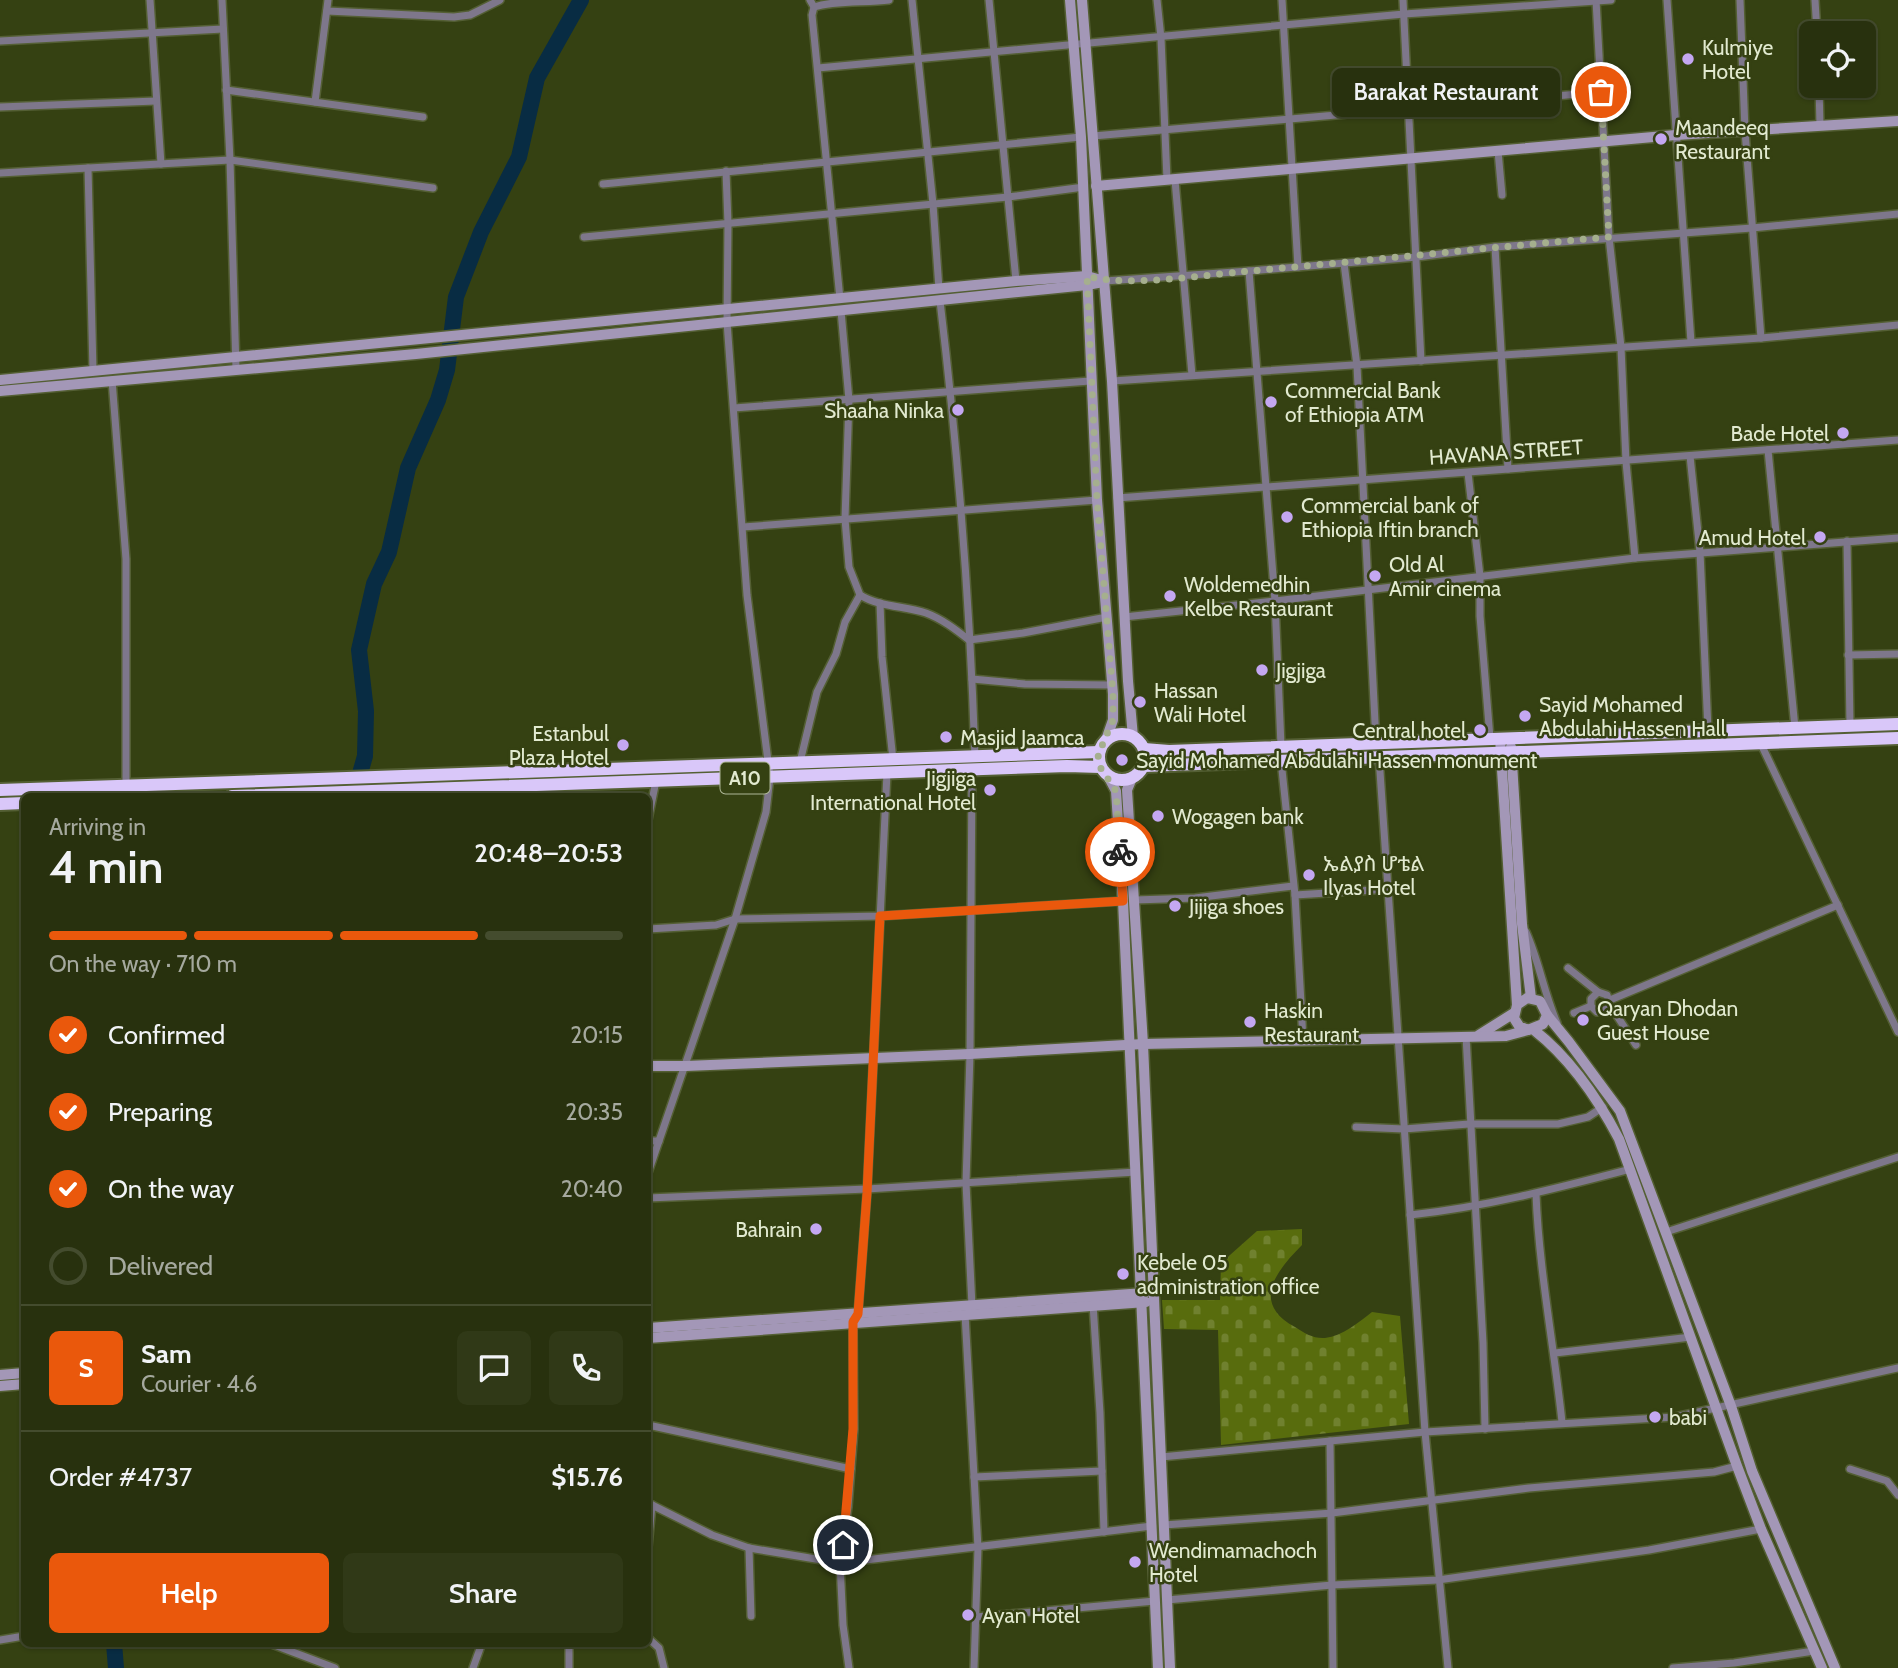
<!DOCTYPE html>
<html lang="en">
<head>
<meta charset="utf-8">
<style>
  :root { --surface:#28310e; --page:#303917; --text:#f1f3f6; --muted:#a5a99e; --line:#444c2e; --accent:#ea580c }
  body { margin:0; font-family:Cabin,"Noto Sans Ethiopic",sans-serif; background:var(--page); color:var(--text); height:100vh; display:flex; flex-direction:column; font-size:26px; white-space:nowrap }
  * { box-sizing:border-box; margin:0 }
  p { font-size:23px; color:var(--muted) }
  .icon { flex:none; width:38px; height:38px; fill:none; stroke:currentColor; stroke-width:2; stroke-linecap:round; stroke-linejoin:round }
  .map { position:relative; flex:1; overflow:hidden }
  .details { position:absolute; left:21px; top:793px; width:630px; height:854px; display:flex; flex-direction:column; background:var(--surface); border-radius:10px; box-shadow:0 2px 5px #0004,0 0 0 2px var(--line) }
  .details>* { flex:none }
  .fabs { position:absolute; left:1799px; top:21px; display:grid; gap:14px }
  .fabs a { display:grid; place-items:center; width:77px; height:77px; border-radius:10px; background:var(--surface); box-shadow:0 2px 5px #0004,0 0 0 2px var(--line); font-size:35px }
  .pin { position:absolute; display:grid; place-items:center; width:60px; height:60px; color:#fff; margin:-30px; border:4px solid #fff; border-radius:50%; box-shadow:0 2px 7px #0007 }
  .courier { position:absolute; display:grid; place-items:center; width:70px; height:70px; margin:-35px; border:5px solid #ea580c; border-radius:50%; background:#fff; color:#222; box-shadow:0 2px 9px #0007 }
  .bubble { position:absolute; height:49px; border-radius:10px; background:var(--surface); box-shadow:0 2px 5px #0004,0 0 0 2px var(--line); font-size:23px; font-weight:600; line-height:49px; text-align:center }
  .head em { font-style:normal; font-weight:600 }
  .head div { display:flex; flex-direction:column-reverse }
  .head { display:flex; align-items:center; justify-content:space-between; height:119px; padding:0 28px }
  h1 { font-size:46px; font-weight:600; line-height:52px }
  .bar { display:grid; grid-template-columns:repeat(4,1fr); gap:10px 7px; align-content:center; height:84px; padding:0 28px }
  .bar i { height:9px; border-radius:5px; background:var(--line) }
  .bar .on { background:var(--accent) }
  .bar p { grid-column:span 4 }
  .line { display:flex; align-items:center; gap:18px; padding:0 28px; border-top:2px solid var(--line) }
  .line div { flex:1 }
  .round { display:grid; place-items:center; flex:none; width:74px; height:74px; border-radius:10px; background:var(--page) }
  ol { padding:0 28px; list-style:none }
  li { display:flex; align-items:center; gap:21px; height:77px }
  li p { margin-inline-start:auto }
  li .icon { padding:7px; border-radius:50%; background:var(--accent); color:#fff; stroke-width:4 }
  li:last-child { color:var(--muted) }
  li i { width:38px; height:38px; border:4px solid var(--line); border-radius:50% }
  .primary-button { display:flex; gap:14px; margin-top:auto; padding:14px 28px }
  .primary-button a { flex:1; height:80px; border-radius:10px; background:var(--accent); color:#fff; font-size:28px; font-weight:600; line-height:80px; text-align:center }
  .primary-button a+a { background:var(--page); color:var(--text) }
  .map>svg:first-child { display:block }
  .cemetery { fill:url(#cemetery-stones) }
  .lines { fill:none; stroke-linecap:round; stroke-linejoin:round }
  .river { stroke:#082c43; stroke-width:16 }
  .street-casing { stroke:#545f34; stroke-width:10 }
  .secondary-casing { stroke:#545f34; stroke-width:13 }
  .highway-casing { stroke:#545f34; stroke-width:16 }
  .street { stroke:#7e778b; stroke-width:7 }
  .secondary { stroke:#a397b7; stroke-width:10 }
  .highway { stroke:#d9c7f9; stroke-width:12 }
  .done { stroke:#a5af8e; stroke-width:7; stroke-dasharray:0 12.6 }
  .route { stroke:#ea580c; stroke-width:9 }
  .poi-dot { fill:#c4a7f1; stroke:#354112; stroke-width:2.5 }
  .labels { text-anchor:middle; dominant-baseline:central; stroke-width:5; stroke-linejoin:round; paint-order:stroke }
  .shield { fill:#354112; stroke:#aeb797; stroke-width:2 }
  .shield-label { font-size:19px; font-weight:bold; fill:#e2ead0 }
  .poi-label { font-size:21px; fill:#e2ead0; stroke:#354112; text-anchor:start }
  .street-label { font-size:21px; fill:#e2ead0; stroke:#354112 }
</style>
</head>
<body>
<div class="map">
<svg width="1898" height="1668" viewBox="0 0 1898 1668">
  <defs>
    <pattern id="cemetery-stones" width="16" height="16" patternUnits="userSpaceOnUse" patternTransform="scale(1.75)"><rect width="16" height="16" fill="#586c0d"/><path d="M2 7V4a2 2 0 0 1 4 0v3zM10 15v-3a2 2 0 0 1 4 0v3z" fill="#70812f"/></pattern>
  </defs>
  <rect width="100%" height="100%" fill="#354112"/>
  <path class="cemetery" d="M1302,1229V1245C1277,1270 1250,1303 1295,1327C1304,1333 1314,1339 1325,1338C1343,1336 1359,1322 1372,1312L1400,1316L1409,1424L1221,1445L1218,1330L1164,1329L1162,1300H1220L1221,1263L1257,1231Z"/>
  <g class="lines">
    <g class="river">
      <polyline points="355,791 365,756 366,711 359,650 374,584 389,552 408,468 438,400 447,370 456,297 481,232 519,157 537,78 581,0"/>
      <polyline points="114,1643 116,1668"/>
    </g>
    <g class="street-casing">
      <g id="street">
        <polyline points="150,0 161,164"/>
        <polyline points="222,0 230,160 236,369"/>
        <polyline points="810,0 814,7 812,15 840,299"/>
        <polyline points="912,0 933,204 939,289"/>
        <polyline points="989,0 1016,281"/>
        <polyline points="1157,0 1161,38 1167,180"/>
        <polyline points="1282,0 1298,267"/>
        <polyline points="1403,0 1421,361"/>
        <polyline points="1596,0 1609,237 1621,347 1626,462 1635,558"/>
        <polyline points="1667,0 1691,342"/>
        <polyline points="1740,0 1745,131 1761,338"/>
        <polyline points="1815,0 1817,33"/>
        <path d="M814,7C835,0 866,3 889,0"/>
        <polyline points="327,11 454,17 470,15 500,0"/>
        <polyline points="0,41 223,29"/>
        <polyline points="818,68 1404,14 1611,0"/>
        <polyline points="1819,86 1820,125"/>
        <polyline points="226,90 423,117"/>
        <polyline points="315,102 328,0"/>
        <polyline points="0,107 156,101"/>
        <polyline points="1093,136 1601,92"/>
        <polyline points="1498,151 1502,195"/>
        <polyline points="88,168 93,371"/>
        <polyline points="0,173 230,160 433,188"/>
        <polyline points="1175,180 1192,375"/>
        <polyline points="603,184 1081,137"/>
        <polyline points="584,237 1008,197 1084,187"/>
        <polyline points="1495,247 1508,469"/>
        <polyline points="1344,263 1357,366 1376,742"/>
        <polyline points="1249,271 1275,601 1281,746"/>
        <polyline points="1105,281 1249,271 1417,257 1495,247 1752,228 1898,214"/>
        <path d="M940,301C958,452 970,604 975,757"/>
        <path d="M841,311L849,400L845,519L849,567L860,595C879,607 905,606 926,613C942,619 955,629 969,640L1023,633L1107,617"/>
        <polyline points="112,380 126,559 126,786"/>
        <polyline points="1112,381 1761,338 1898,325"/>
        <polyline points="734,408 1090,381"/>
        <polyline points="1768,450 1795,728"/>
        <polyline points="1690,456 1700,552 1708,730"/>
        <polyline points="1468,473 1480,576 1480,616 1490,738"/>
        <polyline points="1117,498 1898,440"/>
        <polyline points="743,527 1097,500"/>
        <polyline points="1847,541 1850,725"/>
        <polyline points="880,603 882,657 893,760"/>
        <polyline points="1124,617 1275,601 1635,558 1898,538"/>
        <polyline points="1848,655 1898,654"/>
        <polyline points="972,679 1025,684 1112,685"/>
        <polyline points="1760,742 1898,1032"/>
        <polyline points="1379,757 1425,1432 1448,1668"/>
        <polyline points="1281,760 1295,895 1303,1040"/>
        <polyline points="800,762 817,692 836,654 845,622 860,595"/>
        <polyline points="648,820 656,781"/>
        <polyline points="1295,895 1390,889"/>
        <polyline points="1135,900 1195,898 1293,886"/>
        <polyline points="648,929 716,925 735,919 880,916 1123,901"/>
        <path d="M1526,932C1539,961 1544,993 1557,1023"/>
        <polyline points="1568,968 1598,992"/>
        <polyline points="1610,1000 1838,905"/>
        <polyline points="1610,1005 1607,1009 1597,1012 1591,1006 1591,999 1598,992 1607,995 1610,1005 1636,1045"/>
        <polyline points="1574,1013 1591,1006"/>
        <polyline points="1466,1036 1483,1343 1485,1429"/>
        <polyline points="1356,1127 1404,1129 1469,1124 1558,1124 1588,1117 1603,1107"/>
        <polyline points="648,1141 659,1141"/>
        <polyline points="648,1173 735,919 766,812 770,777 747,595 727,322 728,224 726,171"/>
        <path d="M1536,1194C1539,1270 1554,1346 1562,1422"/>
        <polyline points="648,1198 867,1189 1136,1172"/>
        <path d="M1410,1215C1486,1207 1558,1188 1631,1169"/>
        <polyline points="1666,1232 1898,1157"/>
        <polyline points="1093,1304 1100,1413 1104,1532"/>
        <polyline points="972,1306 966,1183 970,1054 972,770"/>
        <polyline points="965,1314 978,1548 974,1668"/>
        <polyline points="1555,1353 1691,1337"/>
        <polyline points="648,1425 851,1469"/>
        <polyline points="1330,1441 1333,1668"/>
        <polyline points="1161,1457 1425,1432 1675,1417 1898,1368"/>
        <polyline points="1850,1469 1887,1481 1898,1495"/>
        <polyline points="974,1477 1102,1471"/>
        <polyline points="648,1503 712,1535 749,1548 840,1563 1152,1526"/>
        <polyline points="1164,1525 1332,1513 1529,1488 1714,1472 1737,1466"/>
        <polyline points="648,1547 652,1505"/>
        <polyline points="749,1548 751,1616"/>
        <polyline points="1167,1600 1332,1585 1438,1580 1649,1550 1761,1529"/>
        <polyline points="976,1617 1155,1601"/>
        <polyline points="648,1638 659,1648 664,1668"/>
        <polyline points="0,1640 24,1636"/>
        <polyline points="269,1643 335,1668"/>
        <polyline points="473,1668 482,1643"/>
        <polyline points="569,1668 569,1643"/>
        <polyline points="849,1668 843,1625 840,1563 848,1507 854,1429 853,1323 858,1314 867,1193 887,773"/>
        <polyline points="1673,1668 1734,1663 1814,1651"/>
      </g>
    </g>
    <g class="secondary-casing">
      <g id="secondary">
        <polyline points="1070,0 1081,137 1097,500 1113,694 1113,720 1106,740"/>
        <polyline points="1082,0 1112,381 1128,681 1133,737"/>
        <polyline points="1096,186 1676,135 1898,121"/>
        <polyline points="0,380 1016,281 1087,276 1105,281"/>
        <polyline points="0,391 416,354 1087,285 1103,282"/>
        <polyline points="1500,738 1517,1005 1514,1018 1519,1026 1528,1030 1543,1024 1547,1015 1540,1001 1527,998 1517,1005"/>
        <polyline points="1511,747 1522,924 1531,998"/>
        <polyline points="1108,776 1116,791 1123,901 1158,1668"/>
        <polyline points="1132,778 1127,790 1143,1044 1170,1668"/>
        <polyline points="1547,1015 1569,1042 1620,1111 1731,1406 1752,1471 1835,1668"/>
        <path d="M1534,1030C1571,1059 1597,1097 1619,1139L1737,1466L1761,1529L1822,1668"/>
        <polyline points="1479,1035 1514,1013"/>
        <polyline points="648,1066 686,1066 970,1054 1143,1044 1506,1036 1528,1030"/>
        <polyline points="648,1328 1145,1293"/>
        <polyline points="648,1338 1146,1302"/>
        <polyline points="0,1375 24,1373"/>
        <polyline points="0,1386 24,1384"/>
      </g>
    </g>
    <g class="highway-casing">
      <g id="highway">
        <circle cx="1122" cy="757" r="23"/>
        <polyline points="1144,749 1169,751 1898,724"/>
        <polyline points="1144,766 1898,738"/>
        <polyline points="0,790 1099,752"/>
        <polyline points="232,796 1067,766 1100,767"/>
        <polyline points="0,804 24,803"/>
      </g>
    </g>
    <use href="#street" class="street"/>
    <use href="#secondary" class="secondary"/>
    <use href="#highway" class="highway"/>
  </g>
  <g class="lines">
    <path class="done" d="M1120,852L1116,791L1100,767L1098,755L1113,720V694L1097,500L1087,276C1125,287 1198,276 1239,272C1363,261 1486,248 1609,237L1601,92"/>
    <polyline class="route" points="843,1545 853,1429 853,1322 858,1314 867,1193 880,916 1123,901 1120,852"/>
  </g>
  <g class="poi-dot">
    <circle cx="1688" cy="59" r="7"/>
    <circle cx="1661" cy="139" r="7"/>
    <circle cx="1271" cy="402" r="7"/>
    <circle cx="958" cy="410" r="7"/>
    <circle cx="1843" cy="433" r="7"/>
    <circle cx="1287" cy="517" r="7"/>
    <circle cx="1820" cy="537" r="7"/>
    <circle cx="1375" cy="576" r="7"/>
    <circle cx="1170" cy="596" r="7"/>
    <circle cx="1262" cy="670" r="7"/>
    <circle cx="1140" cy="702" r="7"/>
    <circle cx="1525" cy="716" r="7"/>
    <circle cx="1480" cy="730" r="7"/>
    <circle cx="946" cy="737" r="7"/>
    <circle cx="623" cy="745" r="7"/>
    <circle cx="1122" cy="760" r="7"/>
    <circle cx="990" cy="790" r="7"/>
    <circle cx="1158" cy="816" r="7"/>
    <circle cx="1309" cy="875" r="7"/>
    <circle cx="1175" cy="906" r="7"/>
    <circle cx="1583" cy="1020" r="7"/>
    <circle cx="1250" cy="1022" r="7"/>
    <circle cx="816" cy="1229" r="7"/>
    <circle cx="1123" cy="1274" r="7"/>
    <circle cx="1655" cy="1417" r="7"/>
    <circle cx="1135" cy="1562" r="7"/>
    <circle cx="968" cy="1615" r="7"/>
  </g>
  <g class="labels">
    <rect class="shield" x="720.5" y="762.5" width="49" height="31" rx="5"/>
    <g class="shield-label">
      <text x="745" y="778">A10</text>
    </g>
    <g class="poi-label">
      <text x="1702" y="47">Kulmiye<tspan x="1702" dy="24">Hotel</tspan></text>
      <text x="1675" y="127">Maandeeq<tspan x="1675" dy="24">Restaurant</tspan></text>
      <text x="1285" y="390">Commercial Bank<tspan x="1285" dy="24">of Ethiopia ATM</tspan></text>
      <text x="944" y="410" text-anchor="end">Shaaha Ninka</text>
      <text x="1829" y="433" text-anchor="end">Bade Hotel</text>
      <text x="1301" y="505">Commercial bank of<tspan x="1301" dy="24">Ethiopia Iftin branch</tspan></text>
      <text x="1806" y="537" text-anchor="end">Amud Hotel</text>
      <text x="1389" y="564">Old Al<tspan x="1389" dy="24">Amir cinema</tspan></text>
      <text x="1184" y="584">Woldemedhin<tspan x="1184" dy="24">Kelbe Restaurant</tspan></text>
      <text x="1276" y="670">Jigjiga</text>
      <text x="1154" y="690">Hassan<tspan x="1154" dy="24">Wali Hotel</tspan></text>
      <text x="1539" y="704">Sayid Mohamed<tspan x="1539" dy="24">Abdulahi Hassen Hall</tspan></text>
      <text x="1466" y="730" text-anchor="end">Central hotel</text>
      <text x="609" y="733" text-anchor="end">Estanbul<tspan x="609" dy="24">Plaza Hotel</tspan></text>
      <text x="960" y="737">Masjid Jaamca</text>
      <text x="1136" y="760">Sayid Mohamed Abdulahi Hassen monument</text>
      <text x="976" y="778" text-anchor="end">Jigjiga<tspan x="976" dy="24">International Hotel</tspan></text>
      <text x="1172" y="816">Wogagen bank</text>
      <text x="1323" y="863">ኤልያስ ሆቴል<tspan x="1323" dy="24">Ilyas Hotel</tspan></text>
      <text x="1189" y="906">Jijiga shoes</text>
      <text x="1597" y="1008">Qaryan Dhodan<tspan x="1597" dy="24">Guest House</tspan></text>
      <text x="1264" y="1010">Haskin<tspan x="1264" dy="24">Restaurant</tspan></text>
      <text x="802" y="1229" text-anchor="end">Bahrain</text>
      <text x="1137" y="1262">Kebele 05<tspan x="1137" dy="24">administration office</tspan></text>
      <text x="1669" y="1417">babi</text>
      <text x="1149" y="1550">Wendimamachoch<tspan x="1149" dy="24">Hotel</tspan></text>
      <text x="982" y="1615">Ayan Hotel</text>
    </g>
    <g class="street-label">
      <text transform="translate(1506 452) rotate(-4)">HAVANA STREET</text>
    </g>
  </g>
</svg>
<div class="fabs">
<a><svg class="icon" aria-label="locate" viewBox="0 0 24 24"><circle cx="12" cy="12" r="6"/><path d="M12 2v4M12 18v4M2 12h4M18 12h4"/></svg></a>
</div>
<div class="pin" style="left:1601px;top:92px;background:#ea580c"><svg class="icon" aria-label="bag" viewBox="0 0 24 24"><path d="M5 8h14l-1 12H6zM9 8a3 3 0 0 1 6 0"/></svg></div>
<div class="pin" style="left:843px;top:1545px;background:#1f2937"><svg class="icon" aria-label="home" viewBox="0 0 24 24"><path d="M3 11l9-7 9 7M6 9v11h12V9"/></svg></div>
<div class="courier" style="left:1120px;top:852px"><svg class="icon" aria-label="bike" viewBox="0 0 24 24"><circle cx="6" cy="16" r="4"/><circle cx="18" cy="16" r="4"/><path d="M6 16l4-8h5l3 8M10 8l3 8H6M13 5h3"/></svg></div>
<div class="bubble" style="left:1332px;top:68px;width:228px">Barakat Restaurant</div>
<section class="details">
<div class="head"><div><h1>4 min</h1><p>Arriving in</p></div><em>20:48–20:53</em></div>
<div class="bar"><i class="on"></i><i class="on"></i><i class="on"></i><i></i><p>On the way · 710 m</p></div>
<ol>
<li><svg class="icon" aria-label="check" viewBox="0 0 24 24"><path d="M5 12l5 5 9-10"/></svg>Confirmed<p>20:15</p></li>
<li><svg class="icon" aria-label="check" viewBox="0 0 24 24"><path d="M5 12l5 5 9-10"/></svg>Preparing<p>20:35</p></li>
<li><svg class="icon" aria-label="check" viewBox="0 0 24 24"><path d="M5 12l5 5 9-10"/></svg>On the way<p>20:40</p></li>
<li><i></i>Delivered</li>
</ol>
<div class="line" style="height:126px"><b class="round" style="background:var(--accent);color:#fff">S</b><div><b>Sam</b><p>Courier · 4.6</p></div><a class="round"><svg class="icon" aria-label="chat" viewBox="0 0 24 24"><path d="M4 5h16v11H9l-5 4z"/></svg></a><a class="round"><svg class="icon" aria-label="phone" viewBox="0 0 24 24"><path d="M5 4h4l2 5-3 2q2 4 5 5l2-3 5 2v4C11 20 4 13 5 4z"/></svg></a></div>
<div class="line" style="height:91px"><div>Order #4737</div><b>$15.76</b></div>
<div class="primary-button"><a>Help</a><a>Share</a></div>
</section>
</div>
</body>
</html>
